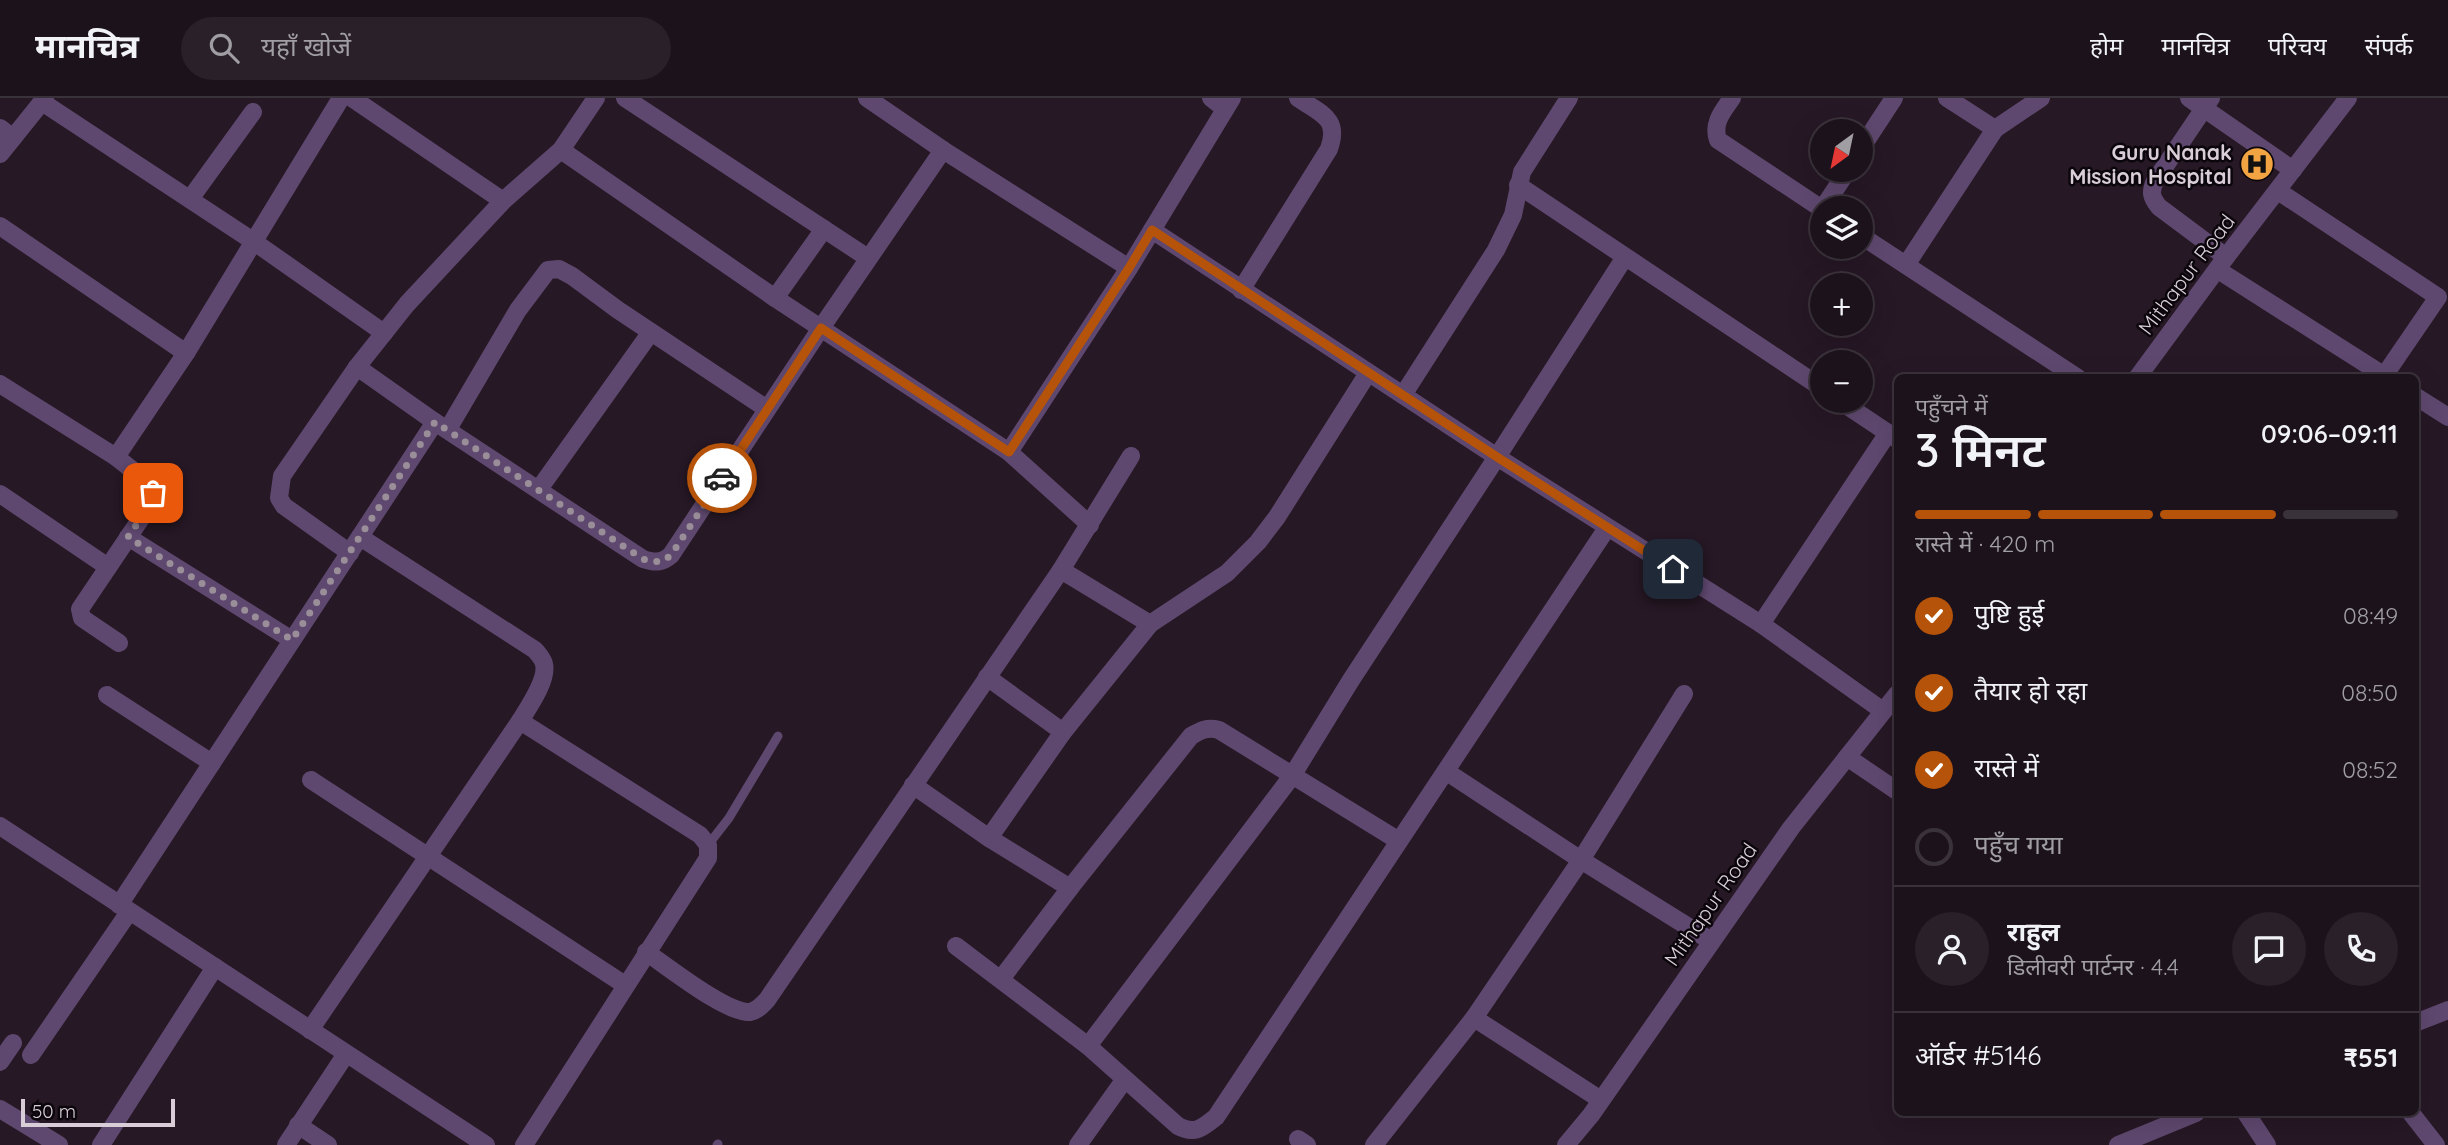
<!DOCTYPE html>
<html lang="hi">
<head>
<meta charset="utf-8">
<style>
  :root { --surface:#1c121c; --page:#292029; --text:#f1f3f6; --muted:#a09ea3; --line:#3a323b; --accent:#b45309 }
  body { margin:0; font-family:Quicksand,"Noto Sans Devanagari",sans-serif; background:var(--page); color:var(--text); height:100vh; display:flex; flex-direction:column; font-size:26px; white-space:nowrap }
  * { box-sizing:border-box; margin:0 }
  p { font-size:23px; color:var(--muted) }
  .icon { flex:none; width:38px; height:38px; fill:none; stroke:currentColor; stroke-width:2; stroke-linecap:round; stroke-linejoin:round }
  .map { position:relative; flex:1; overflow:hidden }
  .sheet { position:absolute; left:1894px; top:276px; width:525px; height:742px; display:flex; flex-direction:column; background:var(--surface); border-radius:10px; box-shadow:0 7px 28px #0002,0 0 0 2px var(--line) }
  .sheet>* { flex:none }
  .needle { width:46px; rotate:213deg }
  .fabs { position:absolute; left:1810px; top:21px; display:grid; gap:14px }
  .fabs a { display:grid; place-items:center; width:63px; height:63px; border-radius:50%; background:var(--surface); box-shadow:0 7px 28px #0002,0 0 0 2px var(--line); font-size:35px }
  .scale { position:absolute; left:21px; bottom:18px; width:154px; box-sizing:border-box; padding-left:7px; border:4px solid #d9ced7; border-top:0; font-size:19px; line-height:24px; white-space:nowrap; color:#d9ced7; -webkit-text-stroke:5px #0b060b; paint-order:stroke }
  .pin { position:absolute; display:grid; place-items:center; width:60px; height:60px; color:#fff; margin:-30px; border-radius:14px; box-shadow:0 4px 10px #0006 }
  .courier { position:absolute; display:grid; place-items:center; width:70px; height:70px; margin:-35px; border:5px solid #b45309; border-radius:50%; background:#fff; color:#222; box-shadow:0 2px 9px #0007 }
  .head em { font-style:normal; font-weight:600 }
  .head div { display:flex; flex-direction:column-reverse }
  .head { display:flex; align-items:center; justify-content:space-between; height:119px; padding:0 21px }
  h1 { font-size:46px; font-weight:600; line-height:52px }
  .bar { display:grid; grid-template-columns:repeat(4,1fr); gap:10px 7px; align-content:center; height:84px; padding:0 21px }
  .bar i { height:9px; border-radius:5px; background:var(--line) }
  .bar .on { background:var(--accent) }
  .bar p { grid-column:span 4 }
  .line { display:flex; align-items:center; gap:18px; padding:0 21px; border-top:2px solid var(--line) }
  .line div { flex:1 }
  .round { display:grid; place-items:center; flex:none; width:74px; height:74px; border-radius:37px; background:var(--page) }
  ol { padding:0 21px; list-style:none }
  li { display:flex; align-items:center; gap:21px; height:77px }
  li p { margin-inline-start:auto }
  li .icon { padding:7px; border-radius:50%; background:var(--accent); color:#fff; stroke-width:4 }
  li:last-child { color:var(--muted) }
  li i { width:38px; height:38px; border:4px solid var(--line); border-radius:50% }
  header { display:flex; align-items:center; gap:42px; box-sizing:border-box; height:98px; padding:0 35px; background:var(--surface); border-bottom:2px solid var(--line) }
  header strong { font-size:33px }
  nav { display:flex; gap:38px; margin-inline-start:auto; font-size:24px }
  .search { width:490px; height:63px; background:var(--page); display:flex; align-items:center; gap:18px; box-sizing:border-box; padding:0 24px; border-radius:38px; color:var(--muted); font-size:26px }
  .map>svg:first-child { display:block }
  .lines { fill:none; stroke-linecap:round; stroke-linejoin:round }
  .service { stroke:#5f486f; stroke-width:9 }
  .minor { stroke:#5f486f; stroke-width:18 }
  .tertiary { stroke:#5f486f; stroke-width:18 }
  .done { stroke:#9a8e99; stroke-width:7; stroke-dasharray:0 12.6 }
  .route { stroke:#b45309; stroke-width:9 }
  .labels { text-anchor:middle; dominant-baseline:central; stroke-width:5; stroke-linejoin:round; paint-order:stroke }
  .poi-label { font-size:21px; font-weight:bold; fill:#d9ced7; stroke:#0b060b; text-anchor:end }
  .street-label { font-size:21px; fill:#d9ced7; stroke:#0b060b }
</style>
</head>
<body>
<header>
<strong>मानचित्र</strong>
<div class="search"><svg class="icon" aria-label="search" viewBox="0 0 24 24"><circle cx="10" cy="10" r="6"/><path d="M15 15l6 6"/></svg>यहाँ खोजें</div>
<nav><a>होम</a><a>मानचित्र</a><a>परिचय</a><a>संपर्क</a></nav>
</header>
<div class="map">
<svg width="2448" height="1047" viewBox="0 0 2448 1047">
  <rect width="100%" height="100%" fill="#261825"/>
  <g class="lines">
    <g class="service">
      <polyline points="708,747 729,720 778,638"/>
      <polyline points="717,1047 718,1046"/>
    </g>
    <g class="minor">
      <polyline points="352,0 503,103"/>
      <polyline points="625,0 868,160"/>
      <polyline points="867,0 943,52 1129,170"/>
      <polyline points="1211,0 1225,11"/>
      <path d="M1732,0C1723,13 1712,25 1718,42L1822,111"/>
      <polyline points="2189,0 2293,72"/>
      <path d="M2211,0L2155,83C2150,94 2151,99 2159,109L2226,159"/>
      <polyline points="42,4 253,143 384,235"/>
      <polyline points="0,30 13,40"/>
      <polyline points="1995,31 2041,0"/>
      <polyline points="561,52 775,200 1009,354 1090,427"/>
      <polyline points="1860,52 1894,0"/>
      <polyline points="1518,87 1822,290"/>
      <polyline points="2278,93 2438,199 2384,278"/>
      <polyline points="190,101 253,14"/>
      <polyline points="1823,110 1848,72"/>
      <polyline points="0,128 186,255 116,359"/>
      <polyline points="1152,132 1497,359 1761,526 1883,613"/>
      <polyline points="1860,137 2078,280"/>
      <polyline points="1906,167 1995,31 1947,0"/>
      <polyline points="2218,172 2388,280"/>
      <path d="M1241,192L1329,51C1340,20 1321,16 1298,0"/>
      <polyline points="775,200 824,131"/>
      <polyline points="186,255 341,0"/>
      <path d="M357,269L435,324L643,461C655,465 662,465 671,457L821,230L943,52"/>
      <polyline points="0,286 116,359 140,378 153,395 150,407 80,511 82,520 119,545"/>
      <polyline points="1403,297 1496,152 1513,117 1522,74 1569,0"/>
      <polyline points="2415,298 2448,319"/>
      <polyline points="1840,303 1897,341"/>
      <polyline points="448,331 518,212 548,172 559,171 572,178 618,212 767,311"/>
      <polyline points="1009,354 1129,170 1232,0"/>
      <polyline points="539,391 651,234"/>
      <polyline points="0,396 108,469"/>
      <polyline points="128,439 292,542"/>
      <polyline points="350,455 284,408 279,400 282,378 357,269 407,206 503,103 561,52 596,0"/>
      <polyline points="1061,472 1150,526"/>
      <polyline points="1761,526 1888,335"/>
      <polyline points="987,579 1063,634"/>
      <polyline points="107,597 212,665"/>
      <polyline points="520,623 700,737 708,747 708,760 524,1047"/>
      <polyline points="1847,659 1897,693"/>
      <polyline points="1447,674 1581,762 1711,843"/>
      <polyline points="311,682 625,887"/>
      <polyline points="913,687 989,740 1063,634 1150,526 1227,475 1258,444 1277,419 1368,275"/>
      <polyline points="0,728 486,1047"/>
      <polyline points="989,740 1070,790"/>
      <polyline points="119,807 435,324"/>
      <path d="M956,848L1088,948L1178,1028C1195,1037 1202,1030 1216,1019L1607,430"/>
      <path d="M646,854C667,868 727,916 750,914C757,913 762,907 767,902L1061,472L1131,358"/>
      <path d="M1001,881L1070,790L1191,638C1201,632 1207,629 1219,632L1399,743"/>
      <polyline points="1474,920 1581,762 1684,596"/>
      <polyline points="2415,925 2448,912"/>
      <path d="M310,932L520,623C528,610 548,582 544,566C543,561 539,557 535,552L360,439"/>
      <polyline points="1088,948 1292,678 1351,582 1497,359 1625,159"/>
      <polyline points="31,957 129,814"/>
      <polyline points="0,964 13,945"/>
      <polyline points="0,1011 59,1047"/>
      <polyline points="2246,1015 2267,1047"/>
      <polyline points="2411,1015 2436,1047"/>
      <polyline points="298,1027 328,1047"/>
      <polyline points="1298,1041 1307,1047"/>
      <polyline points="101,1047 215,869"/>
      <polyline points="286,1047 346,956"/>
      <polyline points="1078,1047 1125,981"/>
      <polyline points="1374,1047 1474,920 1601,1002"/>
      <polyline points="2118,1047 2196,1015"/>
    </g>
    <g class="tertiary">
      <polyline points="0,56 45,0"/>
      <polyline points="2137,280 2226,159 2348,0"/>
      <polyline points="1566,1047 1591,1017 1791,730 1897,596"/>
    </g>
  </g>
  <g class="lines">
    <path class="done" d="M153,395L150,407L128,439L292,542L435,324L643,461C655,465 662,465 671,457L722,380"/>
    <polyline class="route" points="722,380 821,230 1009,354 1129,170 1152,132 1497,359 1673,471"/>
  </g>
  <defs>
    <g id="hospital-disc" transform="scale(1.75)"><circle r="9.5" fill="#f3a442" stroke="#0b060b"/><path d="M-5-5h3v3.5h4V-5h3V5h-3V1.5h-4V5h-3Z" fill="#111"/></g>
  </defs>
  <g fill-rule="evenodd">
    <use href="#hospital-disc" x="2257" y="66"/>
  </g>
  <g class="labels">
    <g class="poi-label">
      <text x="2232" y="54">Guru Nanak<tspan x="2232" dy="24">Mission Hospital</tspan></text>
    </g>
    <g class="street-label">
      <text transform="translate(2186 176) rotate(-53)">Mithapur Road</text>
      <text transform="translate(1710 806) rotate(-55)">Mithapur Road</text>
    </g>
  </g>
</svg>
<div class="fabs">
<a><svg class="needle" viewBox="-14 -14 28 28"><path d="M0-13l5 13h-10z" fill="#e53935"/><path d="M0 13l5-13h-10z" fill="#a09ea3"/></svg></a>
<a><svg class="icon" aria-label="layers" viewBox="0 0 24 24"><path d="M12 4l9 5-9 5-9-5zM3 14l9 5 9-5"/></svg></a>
<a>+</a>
<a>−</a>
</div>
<div class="scale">50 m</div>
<div class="pin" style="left:153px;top:395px;background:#ea580c"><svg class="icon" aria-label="bag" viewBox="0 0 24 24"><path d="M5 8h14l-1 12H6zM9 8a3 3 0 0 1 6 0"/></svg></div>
<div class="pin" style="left:1673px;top:471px;background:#1f2937"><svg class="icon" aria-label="home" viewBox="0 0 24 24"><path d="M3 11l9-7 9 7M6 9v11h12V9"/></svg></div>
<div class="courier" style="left:722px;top:380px"><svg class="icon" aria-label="car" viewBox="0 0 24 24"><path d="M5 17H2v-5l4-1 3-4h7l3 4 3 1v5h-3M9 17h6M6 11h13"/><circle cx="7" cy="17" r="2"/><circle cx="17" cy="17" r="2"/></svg></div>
<section class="sheet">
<div class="head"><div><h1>3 मिनट</h1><p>पहुँचने में</p></div><em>09:06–09:11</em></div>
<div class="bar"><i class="on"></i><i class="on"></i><i class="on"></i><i></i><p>रास्ते में · 420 m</p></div>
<ol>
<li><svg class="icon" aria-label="check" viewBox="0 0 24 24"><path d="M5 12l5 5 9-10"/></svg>पुष्टि हुई<p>08:49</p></li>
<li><svg class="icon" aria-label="check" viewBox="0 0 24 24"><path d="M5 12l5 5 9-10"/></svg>तैयार हो रहा<p>08:50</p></li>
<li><svg class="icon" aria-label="check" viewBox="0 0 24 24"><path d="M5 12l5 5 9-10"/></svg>रास्ते में<p>08:52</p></li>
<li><i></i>पहुँच गया</li>
</ol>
<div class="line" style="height:126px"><a class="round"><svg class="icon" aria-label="person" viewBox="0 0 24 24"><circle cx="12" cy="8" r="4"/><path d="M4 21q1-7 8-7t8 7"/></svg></a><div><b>राहुल</b><p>डिलीवरी पार्टनर · 4.4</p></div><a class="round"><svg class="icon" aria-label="chat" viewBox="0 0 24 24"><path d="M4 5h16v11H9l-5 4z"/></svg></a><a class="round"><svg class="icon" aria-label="phone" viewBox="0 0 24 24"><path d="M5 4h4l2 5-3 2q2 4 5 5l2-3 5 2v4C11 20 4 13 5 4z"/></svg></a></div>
<div class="line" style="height:91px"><div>ऑर्डर #5146</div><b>₹551</b></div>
</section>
</div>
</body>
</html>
